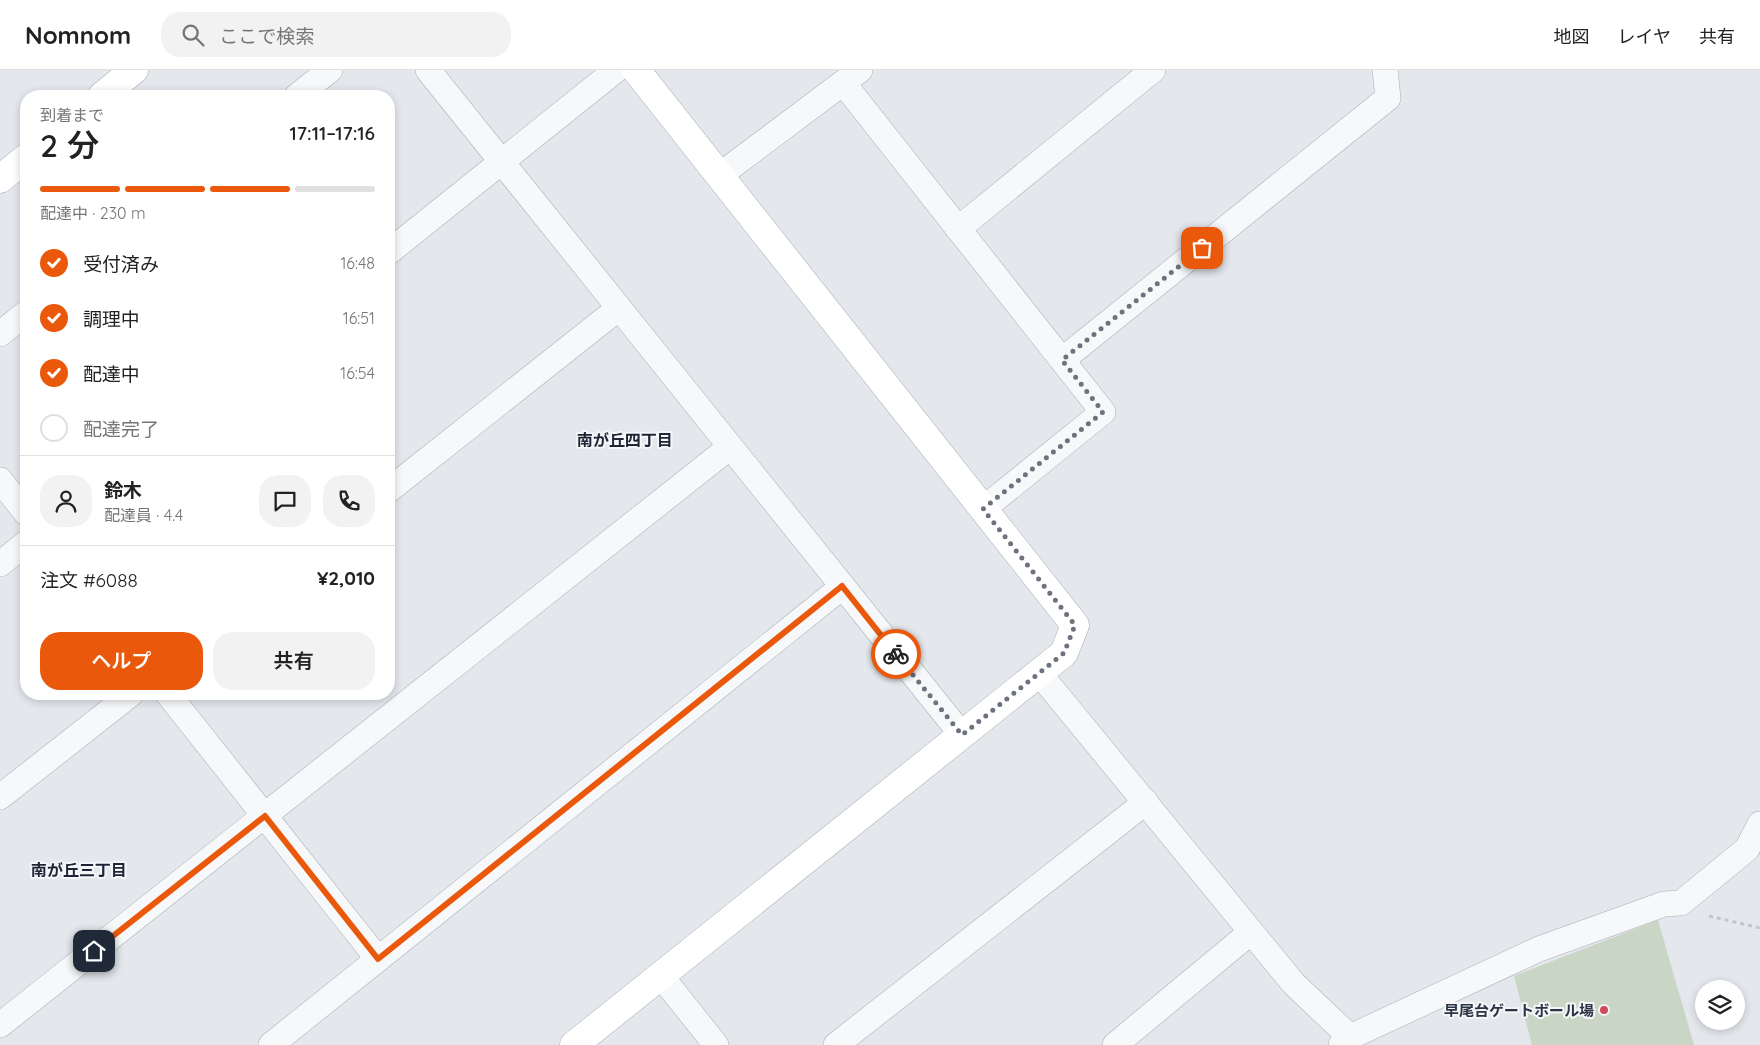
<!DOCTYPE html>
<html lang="ja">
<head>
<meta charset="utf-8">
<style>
  :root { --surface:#fff; --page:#f2f2f2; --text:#222; --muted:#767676; --line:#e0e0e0; --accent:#ea580c }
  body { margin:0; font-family:Quicksand,"Noto Sans JP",sans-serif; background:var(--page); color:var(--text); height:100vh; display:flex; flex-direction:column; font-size:19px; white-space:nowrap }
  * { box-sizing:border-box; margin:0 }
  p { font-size:16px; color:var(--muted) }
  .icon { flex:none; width:28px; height:28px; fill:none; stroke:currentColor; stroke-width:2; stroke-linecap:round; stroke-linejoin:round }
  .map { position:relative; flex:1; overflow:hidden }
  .drawer { position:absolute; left:20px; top:20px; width:375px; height:610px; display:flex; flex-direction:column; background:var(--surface); border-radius:20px; box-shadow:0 2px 8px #0003 }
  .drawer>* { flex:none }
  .buttons { position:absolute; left:1695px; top:910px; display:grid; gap:10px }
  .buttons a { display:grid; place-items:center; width:50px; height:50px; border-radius:50%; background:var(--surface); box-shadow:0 2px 8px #0003; font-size:25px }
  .pin { position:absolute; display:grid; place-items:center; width:42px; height:42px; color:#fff; margin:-21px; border-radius:10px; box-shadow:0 2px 8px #0006 }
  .courier { position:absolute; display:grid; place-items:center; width:50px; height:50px; margin:-25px; border:4px solid #ea580c; border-radius:50%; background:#fff; color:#222; box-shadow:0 1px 6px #0007 }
  .overview em { font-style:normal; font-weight:600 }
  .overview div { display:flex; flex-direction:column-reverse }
  .overview { display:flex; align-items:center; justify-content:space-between; height:85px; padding:0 20px }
  h1 { font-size:32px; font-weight:600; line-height:38px }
  .bar { display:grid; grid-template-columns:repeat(4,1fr); gap:8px 5px; align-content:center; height:60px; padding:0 20px }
  .bar i { height:6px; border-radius:4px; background:var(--line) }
  .bar .on { background:var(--accent) }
  .bar p { grid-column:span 4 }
  .line { display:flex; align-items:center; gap:12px; padding:0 20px; border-top:1px solid var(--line) }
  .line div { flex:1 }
  .round { display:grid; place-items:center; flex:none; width:52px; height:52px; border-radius:20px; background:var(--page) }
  ol { padding:0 20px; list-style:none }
  li { display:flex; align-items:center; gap:15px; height:55px }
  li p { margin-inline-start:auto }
  li .icon { padding:5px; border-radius:50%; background:var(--accent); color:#fff; stroke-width:4 }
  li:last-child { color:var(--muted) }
  li i { width:28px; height:28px; border:2px solid var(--line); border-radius:50% }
  .primary-button { display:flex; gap:10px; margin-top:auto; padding:10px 20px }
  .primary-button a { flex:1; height:58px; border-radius:20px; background:var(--accent); color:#fff; font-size:20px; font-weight:600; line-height:58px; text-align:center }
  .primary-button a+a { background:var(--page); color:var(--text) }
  header { display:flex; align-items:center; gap:30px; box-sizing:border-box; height:70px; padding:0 25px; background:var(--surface); border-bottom:1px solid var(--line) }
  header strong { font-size:24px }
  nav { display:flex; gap:28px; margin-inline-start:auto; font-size:18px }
  .search { width:350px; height:45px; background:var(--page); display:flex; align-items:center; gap:12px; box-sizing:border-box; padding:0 18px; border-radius:20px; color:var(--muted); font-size:19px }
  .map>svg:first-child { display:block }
  .green { fill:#c9d6c5 }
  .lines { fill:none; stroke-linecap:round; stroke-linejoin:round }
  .street-casing { stroke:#a9aeb7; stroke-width:26 }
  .secondary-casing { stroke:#a9aeb7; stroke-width:29 }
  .path { stroke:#c2c5cb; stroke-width:3; stroke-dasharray:4 4; stroke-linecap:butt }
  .street { stroke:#f7f8fa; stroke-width:25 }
  .secondary { stroke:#fff; stroke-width:28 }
  .done { stroke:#6c737f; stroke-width:5; stroke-dasharray:0 9 }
  .route { stroke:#ea580c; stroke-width:6 }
  .poi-dot { fill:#d1495b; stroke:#f4f6f9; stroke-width:2 }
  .labels { text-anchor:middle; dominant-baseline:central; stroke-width:4; stroke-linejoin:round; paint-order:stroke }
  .poi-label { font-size:15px; font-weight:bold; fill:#2b3445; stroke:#f4f6f9; text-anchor:end }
  .neighbourhood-label { font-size:16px; font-weight:bold; fill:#1d2536; stroke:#f4f6f9 }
</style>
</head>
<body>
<header>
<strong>Nomnom</strong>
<div class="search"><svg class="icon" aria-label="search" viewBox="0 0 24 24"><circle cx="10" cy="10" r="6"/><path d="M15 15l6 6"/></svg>ここで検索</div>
<nav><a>地図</a><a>レイヤ</a><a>共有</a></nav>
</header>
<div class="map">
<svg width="1760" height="975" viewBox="0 0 1760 975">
  <rect width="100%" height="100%" fill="#e4e7ec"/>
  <polygon class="green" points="1658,850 1694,975 1532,975 1514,906"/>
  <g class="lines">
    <g class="street-casing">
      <g id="street">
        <polyline points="428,0 962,665"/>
        <polyline points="844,14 1103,342 983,439"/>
        <polyline points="297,26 330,0"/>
        <polyline points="720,105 860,0"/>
        <polyline points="958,159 1153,0"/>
        <polyline points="389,182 616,0"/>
        <polyline points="0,264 26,243"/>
        <polyline points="1062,290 1388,28 1385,0"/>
        <polyline points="0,410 26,443"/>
        <polyline points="389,420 619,238"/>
        <polyline points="0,494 26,473"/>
        <polyline points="1039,603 1294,914 1350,967"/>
        <polyline points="168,624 378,889"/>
        <polyline points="0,727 131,624"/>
        <polyline points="661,906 716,975"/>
        <polyline points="0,955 730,377"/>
        <polyline points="271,975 842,517"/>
        <polyline points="836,975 1146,732"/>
        <polyline points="1115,975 1251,862"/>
        <polyline points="1341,975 1350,967 1539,879 1664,834 1681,833 1747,779 1760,754"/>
      </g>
    </g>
    <g class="secondary-casing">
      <g id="secondary">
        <polyline points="102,26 134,0"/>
        <polyline points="0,109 26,88"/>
        <polyline points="574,975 1064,583 1075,555 636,0"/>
      </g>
    </g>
    <polyline class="path" points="1709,846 1760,858"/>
    <use href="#street" class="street"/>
    <use href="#secondary" class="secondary"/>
  </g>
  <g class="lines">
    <polyline class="done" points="896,584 962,665 1064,583 1075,555 983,439 1103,342 1062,290 1202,178"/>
    <polyline class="route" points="94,881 265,746 378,889 842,516 896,584"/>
  </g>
  <circle class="poi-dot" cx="1604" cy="940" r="5"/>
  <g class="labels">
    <g class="poi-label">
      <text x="1594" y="940">早尾台ゲートボール場</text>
    </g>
    <g class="neighbourhood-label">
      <text x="625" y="370">南が丘四丁目</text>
      <text x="79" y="800">南が丘三丁目</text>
    </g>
  </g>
</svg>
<div class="buttons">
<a><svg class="icon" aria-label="layers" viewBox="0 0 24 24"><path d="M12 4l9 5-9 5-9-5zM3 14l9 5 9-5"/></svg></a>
</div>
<div class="pin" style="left:1202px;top:178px;background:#ea580c"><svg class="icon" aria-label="bag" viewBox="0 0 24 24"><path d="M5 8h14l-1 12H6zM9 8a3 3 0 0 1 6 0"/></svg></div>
<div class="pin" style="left:94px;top:881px;background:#1f2937"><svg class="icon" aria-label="home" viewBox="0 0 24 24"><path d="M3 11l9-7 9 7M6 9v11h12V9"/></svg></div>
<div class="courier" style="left:896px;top:584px"><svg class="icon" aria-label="bike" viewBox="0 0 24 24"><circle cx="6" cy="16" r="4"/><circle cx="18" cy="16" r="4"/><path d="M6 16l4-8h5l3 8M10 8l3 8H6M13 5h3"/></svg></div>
<section class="drawer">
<div class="overview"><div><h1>2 分</h1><p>到着まで</p></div><em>17:11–17:16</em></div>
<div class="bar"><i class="on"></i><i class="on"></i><i class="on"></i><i></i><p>配達中 · 230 m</p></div>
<ol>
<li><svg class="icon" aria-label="check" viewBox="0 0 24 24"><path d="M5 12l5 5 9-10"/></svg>受付済み<p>16:48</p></li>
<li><svg class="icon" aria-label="check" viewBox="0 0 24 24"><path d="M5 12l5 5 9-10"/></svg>調理中<p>16:51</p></li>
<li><svg class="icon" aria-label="check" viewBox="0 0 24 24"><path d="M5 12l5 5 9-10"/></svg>配達中<p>16:54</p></li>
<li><i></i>配達完了</li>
</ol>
<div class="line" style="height:90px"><a class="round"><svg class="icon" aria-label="person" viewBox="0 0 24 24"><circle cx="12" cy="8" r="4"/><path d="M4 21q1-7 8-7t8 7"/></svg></a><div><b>鈴木</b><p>配達員 · 4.4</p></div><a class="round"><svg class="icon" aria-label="chat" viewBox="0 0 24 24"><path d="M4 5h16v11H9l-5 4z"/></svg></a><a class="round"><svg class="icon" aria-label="phone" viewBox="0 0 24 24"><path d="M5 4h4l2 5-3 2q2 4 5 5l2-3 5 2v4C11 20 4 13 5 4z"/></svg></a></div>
<div class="line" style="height:65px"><div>注文 #6088</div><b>¥2,010</b></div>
<div class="primary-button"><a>ヘルプ</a><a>共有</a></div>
</section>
</div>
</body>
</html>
